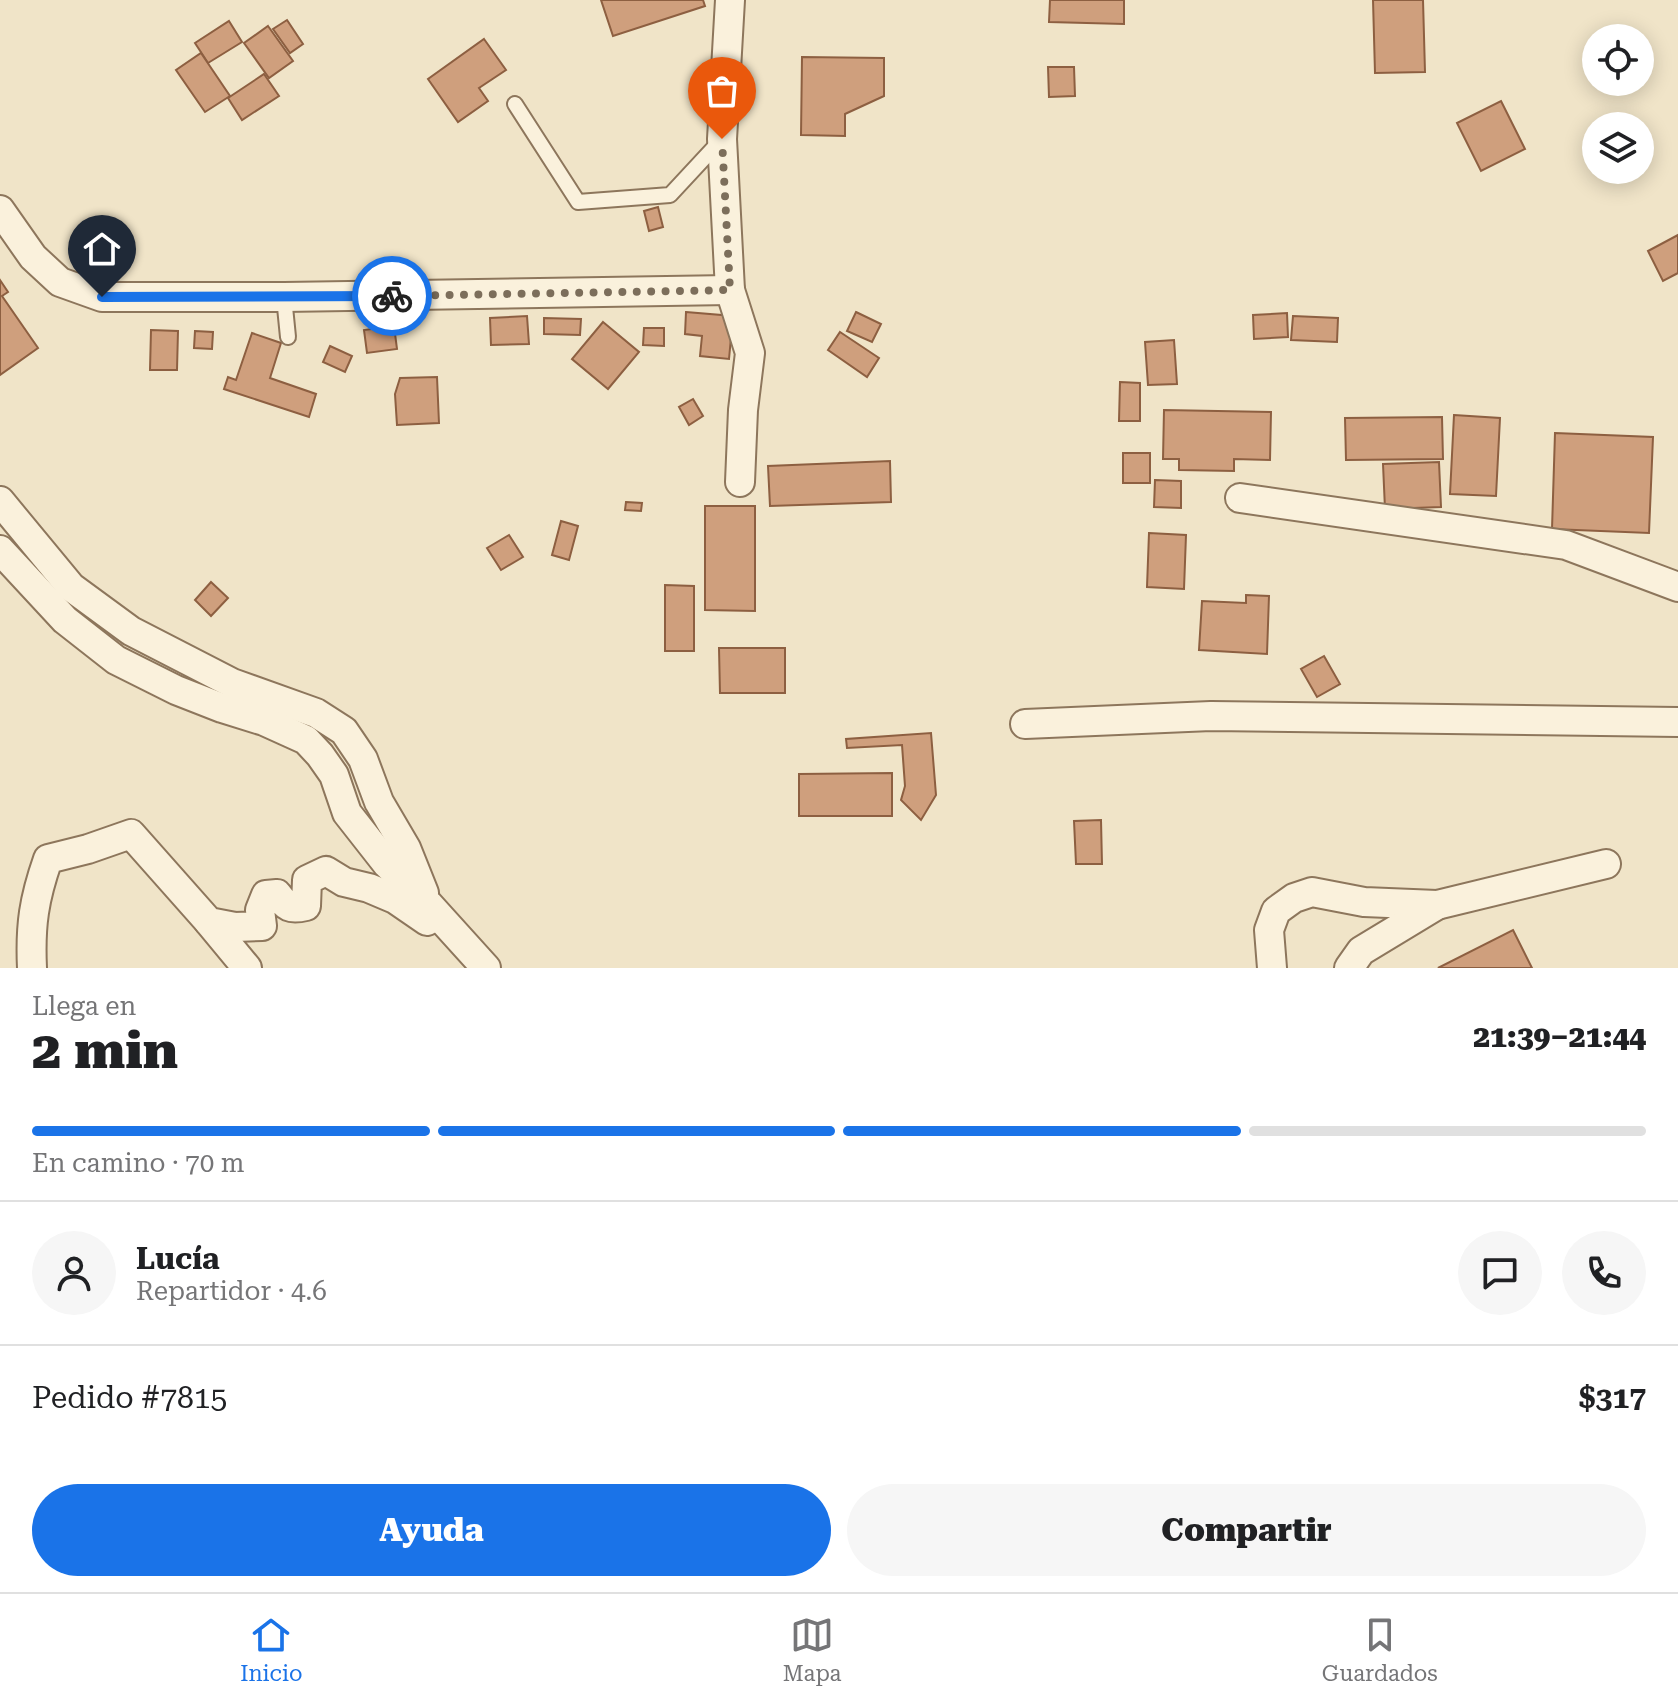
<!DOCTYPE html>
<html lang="es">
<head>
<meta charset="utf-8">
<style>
  :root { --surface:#fff; --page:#f6f6f6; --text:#202124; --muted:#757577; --line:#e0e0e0; --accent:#1a73e8 }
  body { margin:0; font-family:"Roboto Serif",serif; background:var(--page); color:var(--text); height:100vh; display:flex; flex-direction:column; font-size:30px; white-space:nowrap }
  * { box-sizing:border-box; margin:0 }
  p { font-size:26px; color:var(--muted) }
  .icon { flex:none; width:44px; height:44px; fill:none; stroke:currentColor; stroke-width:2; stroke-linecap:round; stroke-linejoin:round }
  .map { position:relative; height:968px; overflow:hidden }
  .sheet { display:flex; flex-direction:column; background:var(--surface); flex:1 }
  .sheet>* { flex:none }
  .tools { position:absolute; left:1582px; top:24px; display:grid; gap:16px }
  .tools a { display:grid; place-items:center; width:72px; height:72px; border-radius:50%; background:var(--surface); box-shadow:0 4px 20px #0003; font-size:40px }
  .pin { position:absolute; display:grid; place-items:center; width:68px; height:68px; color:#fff; margin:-82px -34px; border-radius:50% 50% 50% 0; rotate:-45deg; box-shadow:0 0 8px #0007 }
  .pin .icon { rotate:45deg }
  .courier { position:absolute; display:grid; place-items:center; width:80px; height:80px; margin:-40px; border:6px solid #1a73e8; border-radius:50%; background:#fff; color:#222; box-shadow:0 2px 10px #0007 }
  .overview em { font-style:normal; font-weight:800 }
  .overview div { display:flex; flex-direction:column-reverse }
  .overview { display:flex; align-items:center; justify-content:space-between; height:136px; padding:0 32px }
  h1 { font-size:52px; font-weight:800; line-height:60px }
  .bar { display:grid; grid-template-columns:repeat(4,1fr); gap:12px 8px; align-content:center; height:96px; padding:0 32px }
  .bar i { height:10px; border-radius:6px; background:var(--line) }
  .bar .active { background:var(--accent) }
  .bar p { grid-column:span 4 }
  .line { display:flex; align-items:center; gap:20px; padding:0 32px; border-top:2px solid var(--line) }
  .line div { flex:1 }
  .round { display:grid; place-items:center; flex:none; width:84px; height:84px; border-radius:42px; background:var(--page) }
  .cta { display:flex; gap:16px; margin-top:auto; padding:16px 32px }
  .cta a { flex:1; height:92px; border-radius:48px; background:var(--accent); color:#fff; font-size:32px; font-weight:800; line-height:92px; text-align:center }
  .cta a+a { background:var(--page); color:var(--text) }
  .dock { display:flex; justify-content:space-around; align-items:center; height:112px; border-top:2px solid var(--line); background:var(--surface); font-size:22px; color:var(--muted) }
  .dock a { display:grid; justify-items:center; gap:4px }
  .dock .active { color:var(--accent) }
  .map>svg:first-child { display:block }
  .building { fill:#cf9f7d; stroke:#8d5f41; stroke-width:2 }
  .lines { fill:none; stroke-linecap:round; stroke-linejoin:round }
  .service-casing { stroke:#8d765c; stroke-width:18 }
  .minor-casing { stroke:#8d765c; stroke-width:32 }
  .service { stroke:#faf1dc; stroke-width:14 }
  .minor { stroke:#faf1dc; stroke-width:28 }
  .done { stroke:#7c6e5b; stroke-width:8; stroke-dasharray:0 14.4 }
  .route { stroke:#1a73e8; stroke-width:10 }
</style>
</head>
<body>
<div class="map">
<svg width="1678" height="968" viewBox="0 0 1678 968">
  <rect width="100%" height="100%" fill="#f0e4c8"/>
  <g class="building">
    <polygon points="601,0 703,0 705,6 613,36"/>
    <polygon points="1050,0 1124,0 1124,24 1049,22"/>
    <polygon points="1373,0 1423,0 1425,72 1375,73"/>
    <polygon points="287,20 303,44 290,53 273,29"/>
    <polygon points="229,21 242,42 208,63 195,43"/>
    <polygon points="268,26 293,61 269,78 244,43"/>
    <polygon points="484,39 506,70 479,88 488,101 458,122 428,79"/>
    <polygon points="201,53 230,96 205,112 176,70"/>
    <polygon points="802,57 884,58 884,96 845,114 845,136 801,135"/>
    <polygon points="1048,67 1074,67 1075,96 1049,97"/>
    <polygon points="264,74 279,96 242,120 228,98"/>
    <polygon points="1501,101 1525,149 1481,171 1457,123"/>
    <polygon points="658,207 663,227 649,231 644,211"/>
    <polygon points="1678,235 1678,273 1663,281 1648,251"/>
    <polygon points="0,280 8,292 2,296 38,348 0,375"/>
    <polygon points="686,312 733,316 729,359 700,356 702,336 685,334"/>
    <polygon points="856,312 881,324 872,342 847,331"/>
    <polygon points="1287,313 1288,337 1254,339 1253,315"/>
    <polygon points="527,316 529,344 491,345 490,318"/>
    <polygon points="1293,316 1338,318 1337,342 1291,340"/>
    <polygon points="544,318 581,319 580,335 544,334"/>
    <polygon points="603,322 639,352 608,389 572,359"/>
    <polygon points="394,326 397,349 367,353 364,330"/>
    <polygon points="644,328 664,328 664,346 643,345"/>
    <polygon points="151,330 178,331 177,370 150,370"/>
    <polygon points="195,331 213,332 212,349 194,348"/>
    <polygon points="840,332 879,358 867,377 828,350"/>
    <polygon points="252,333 281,343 270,378 316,394 309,417 224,389 228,377 236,380"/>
    <polygon points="1174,340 1177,384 1148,385 1145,342"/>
    <polygon points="330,346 352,356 345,372 323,362"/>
    <polygon points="437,377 439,423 397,425 395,394 400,378"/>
    <polygon points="1120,382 1140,383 1140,421 1119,421"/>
    <polygon points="693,399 703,416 689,425 679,407"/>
    <polygon points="1164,410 1271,412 1270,460 1234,459 1234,471 1179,470 1179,459 1163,459"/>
    <polygon points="1454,415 1500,418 1496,496 1450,494"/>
    <polygon points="1442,417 1443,459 1346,460 1345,418"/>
    <polygon points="1555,433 1653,437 1649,533 1552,529"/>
    <rect x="1123" y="453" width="27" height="30"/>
    <polygon points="890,461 891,502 770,506 768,466"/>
    <polygon points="1439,462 1441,507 1385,509 1383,464"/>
    <polygon points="1155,480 1181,481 1181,508 1154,507"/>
    <polygon points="626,502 642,503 641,511 625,510"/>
    <polygon points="705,506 755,506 755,611 705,610"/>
    <polygon points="561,521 578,526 569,560 552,555"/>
    <polygon points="1149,533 1186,535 1184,589 1147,587"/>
    <polygon points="509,535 523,557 501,570 487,548"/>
    <polygon points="211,582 228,598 211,616 195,600"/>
    <polygon points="665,585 694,586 694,651 665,651"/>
    <polygon points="1246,595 1269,596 1267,654 1199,650 1202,601 1246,603"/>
    <polygon points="719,648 785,648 785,693 720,693"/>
    <polygon points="1324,656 1340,684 1317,697 1301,669"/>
    <polygon points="931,733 936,795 921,820 901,800 905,786 902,745 847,748 846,739"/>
    <polygon points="892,773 892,816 799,816 799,774"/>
    <polygon points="1101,820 1102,864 1076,864 1074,821"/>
    <polygon points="1513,930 1532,968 1438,968"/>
  </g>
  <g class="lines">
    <g class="service-casing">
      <g id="service">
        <polyline points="515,104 578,202 670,195 722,139"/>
        <polyline points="284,297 288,337"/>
      </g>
    </g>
    <g class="minor-casing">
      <g id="minor">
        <polyline points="730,0 722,139 730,290 750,353 743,410 740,482"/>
        <polyline points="0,210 33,257 60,282 102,297 284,297 730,290"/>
        <polyline points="1240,498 1566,545 1678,587"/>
        <polyline points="0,501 71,587 131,631 232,683 316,713 344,731 363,759 379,802 406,848 424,893"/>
        <polyline points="0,550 65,620 116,660 176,690 222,708 264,721 306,740 320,755 334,775 347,813 387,864 429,905 486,968"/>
        <polyline points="1025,724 1211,716 1678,722"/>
        <polyline points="209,922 247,968"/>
        <path d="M32,968C30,925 34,899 48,859L88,849L131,834L209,922L235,927L262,926L260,910L266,895L277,894C287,907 289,910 306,906L307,880L326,871L344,882L369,888L395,899L427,921"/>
        <polyline points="1272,968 1269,930 1276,911 1294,898 1312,892 1364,902 1437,905 1606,864"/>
        <polyline points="1349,968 1361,951 1437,905"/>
      </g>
    </g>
    <use href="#service" class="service"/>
    <use href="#minor" class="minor"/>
  </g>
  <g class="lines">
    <polyline class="done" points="392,296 730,290 722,139"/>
    <polyline class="route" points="102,297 392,296"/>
  </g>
</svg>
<div class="tools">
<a><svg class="icon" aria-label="locate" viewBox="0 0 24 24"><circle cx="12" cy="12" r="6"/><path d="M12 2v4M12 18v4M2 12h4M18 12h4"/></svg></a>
<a><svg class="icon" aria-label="layers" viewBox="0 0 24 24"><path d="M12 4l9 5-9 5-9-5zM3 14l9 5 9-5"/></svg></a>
</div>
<div class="pin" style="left:722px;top:139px;background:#ea580c"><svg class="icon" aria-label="bag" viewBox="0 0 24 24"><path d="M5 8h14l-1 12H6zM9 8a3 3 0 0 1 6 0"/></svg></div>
<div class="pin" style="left:102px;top:297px;background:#1f2937"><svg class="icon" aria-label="home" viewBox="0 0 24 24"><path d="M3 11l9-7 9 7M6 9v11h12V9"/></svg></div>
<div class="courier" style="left:392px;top:296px"><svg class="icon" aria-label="bike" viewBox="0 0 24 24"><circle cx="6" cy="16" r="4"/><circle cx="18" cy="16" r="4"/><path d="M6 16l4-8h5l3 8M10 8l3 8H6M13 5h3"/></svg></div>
</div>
<section class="sheet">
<div class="overview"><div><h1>2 min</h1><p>Llega en</p></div><em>21:39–21:44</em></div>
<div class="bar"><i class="active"></i><i class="active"></i><i class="active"></i><i></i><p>En camino · 70 m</p></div>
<div class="line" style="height:144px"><a class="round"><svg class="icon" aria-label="person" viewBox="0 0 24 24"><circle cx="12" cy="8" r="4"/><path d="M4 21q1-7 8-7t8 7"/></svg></a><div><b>Lucía</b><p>Repartidor · 4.6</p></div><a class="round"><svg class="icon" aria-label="chat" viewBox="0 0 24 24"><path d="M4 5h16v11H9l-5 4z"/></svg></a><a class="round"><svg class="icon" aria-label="phone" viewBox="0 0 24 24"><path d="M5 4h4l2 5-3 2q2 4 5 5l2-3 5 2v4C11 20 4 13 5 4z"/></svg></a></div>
<div class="line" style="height:104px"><div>Pedido #7815</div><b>$317</b></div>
<div class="cta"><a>Ayuda</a><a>Compartir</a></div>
</section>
<nav class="dock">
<a class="active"><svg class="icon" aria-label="home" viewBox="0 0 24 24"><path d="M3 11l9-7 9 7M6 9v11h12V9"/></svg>Inicio</a>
<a><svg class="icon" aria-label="map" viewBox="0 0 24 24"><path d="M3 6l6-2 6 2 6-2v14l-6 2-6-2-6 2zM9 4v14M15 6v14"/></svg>Mapa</a>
<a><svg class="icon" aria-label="saved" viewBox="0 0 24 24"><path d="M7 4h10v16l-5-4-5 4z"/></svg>Guardados</a>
</nav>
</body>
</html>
